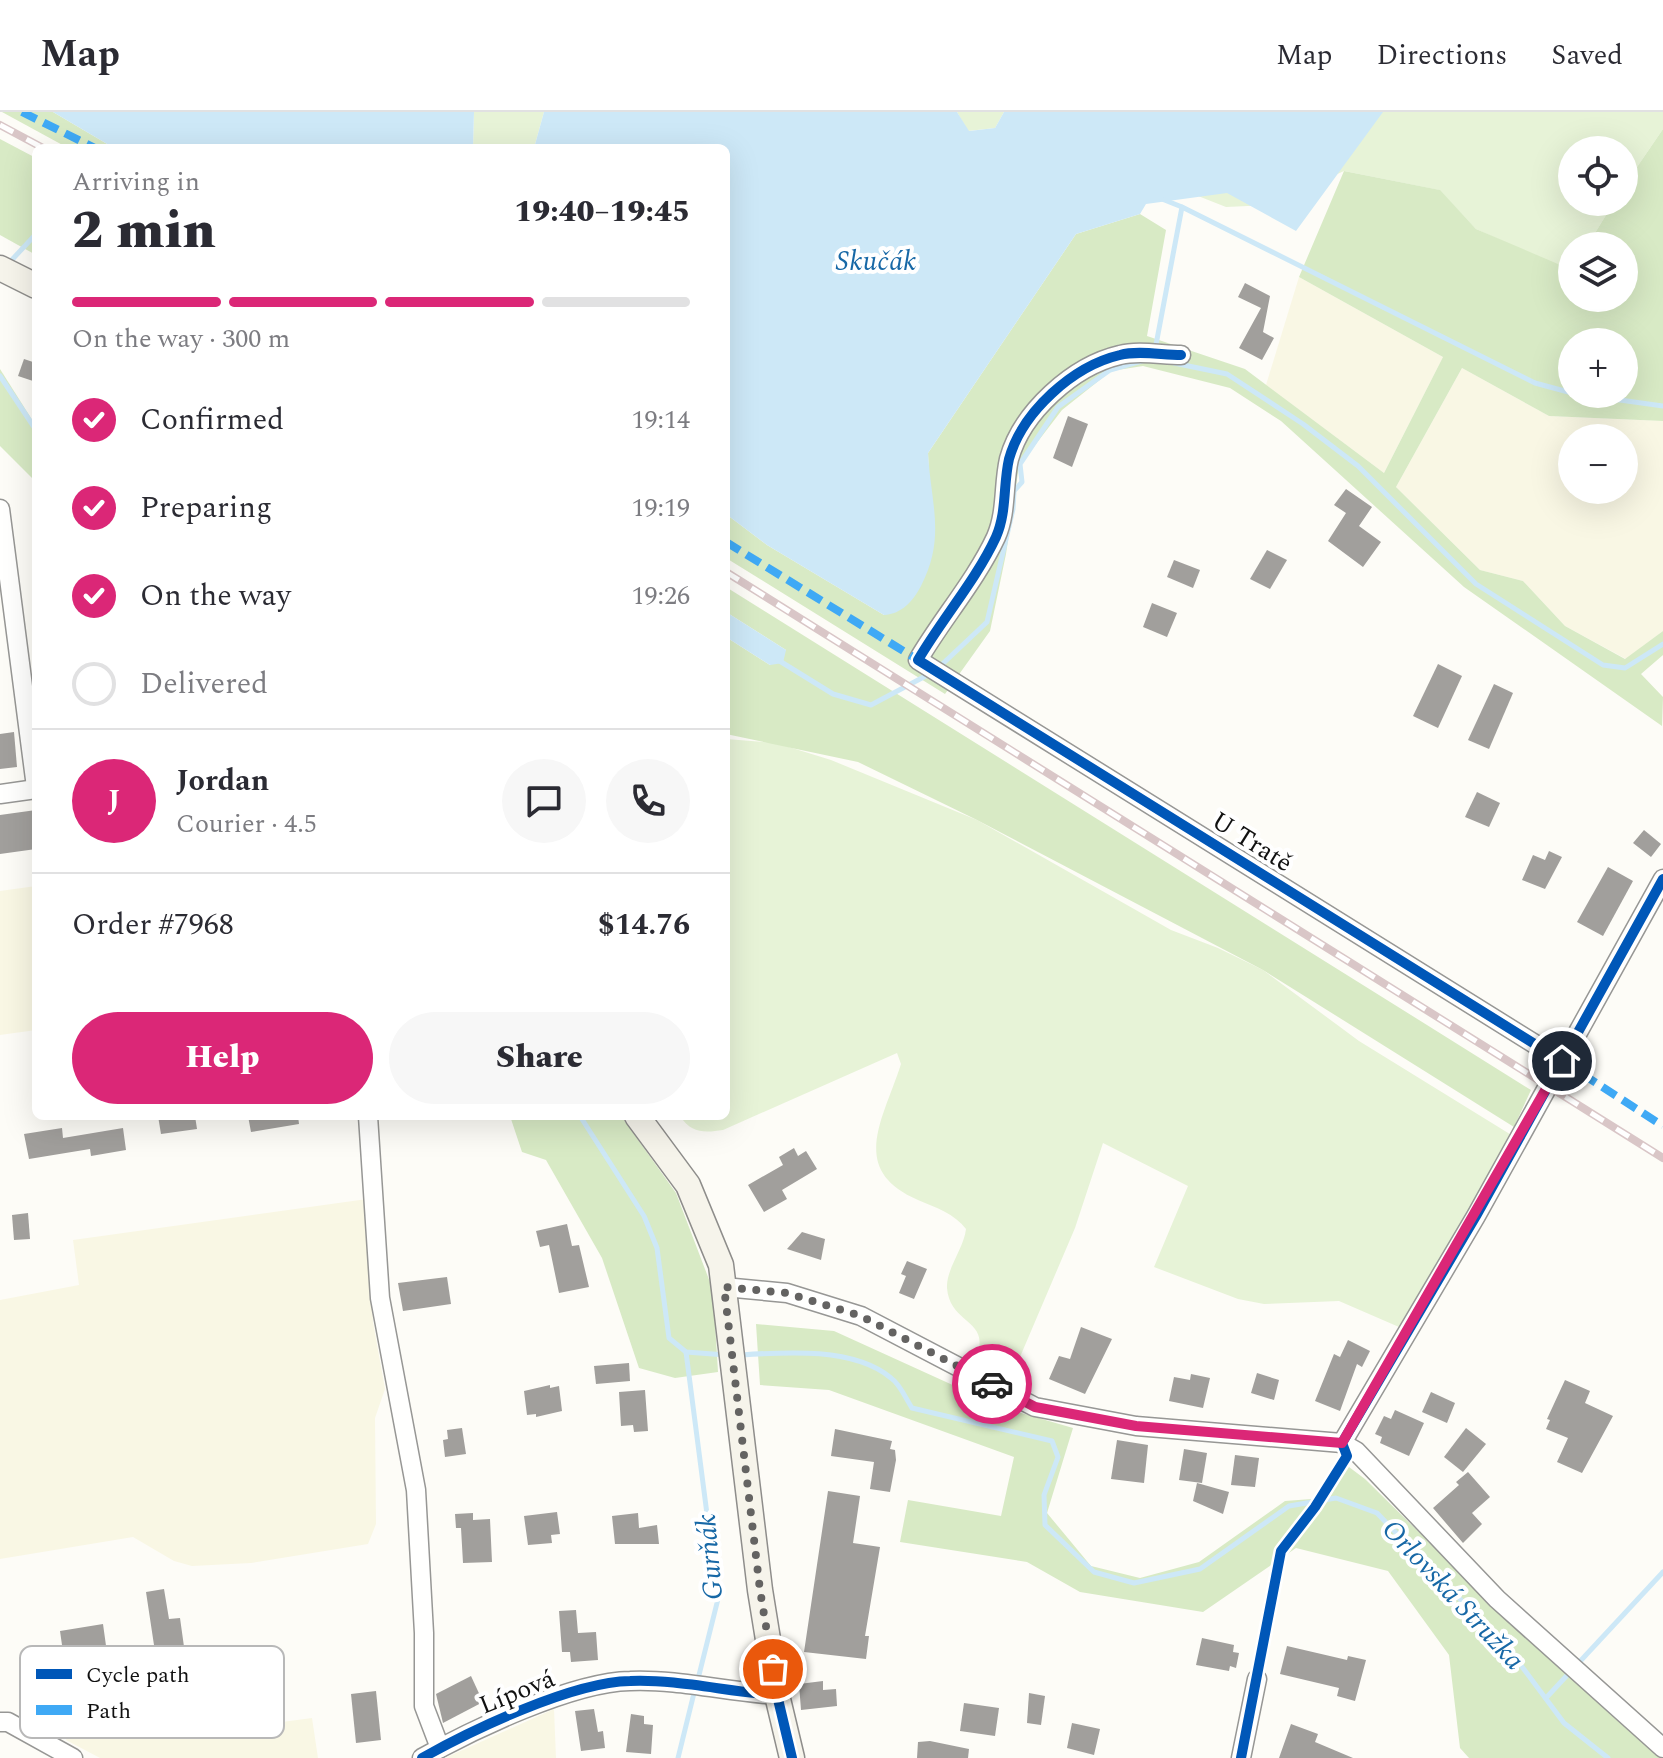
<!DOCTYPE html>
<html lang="en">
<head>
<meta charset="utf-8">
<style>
  :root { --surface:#fff; --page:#f7f7f7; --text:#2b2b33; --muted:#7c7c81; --line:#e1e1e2; --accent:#db2777 }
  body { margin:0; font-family:Spectral,serif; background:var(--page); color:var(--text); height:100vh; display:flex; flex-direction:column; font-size:30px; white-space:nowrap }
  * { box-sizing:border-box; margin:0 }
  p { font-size:26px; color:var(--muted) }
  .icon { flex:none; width:44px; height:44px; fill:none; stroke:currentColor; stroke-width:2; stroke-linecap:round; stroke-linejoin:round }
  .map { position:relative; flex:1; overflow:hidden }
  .sheet { position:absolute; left:32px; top:32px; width:698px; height:976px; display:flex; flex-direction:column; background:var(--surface); border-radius:12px; box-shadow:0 8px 32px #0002 }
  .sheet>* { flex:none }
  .controls { position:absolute; left:1558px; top:24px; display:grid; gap:16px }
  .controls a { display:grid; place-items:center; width:80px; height:80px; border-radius:50%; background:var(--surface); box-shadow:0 8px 32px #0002; font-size:40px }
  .pin { position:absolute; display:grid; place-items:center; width:68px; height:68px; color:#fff; margin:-34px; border:4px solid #fff; border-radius:50%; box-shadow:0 2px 8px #0007 }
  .courier { position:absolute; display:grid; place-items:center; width:80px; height:80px; margin:-40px; border:6px solid #db2777; border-radius:50%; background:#fff; color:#222; box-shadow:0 2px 10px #0007 }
  .overview em { font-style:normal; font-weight:800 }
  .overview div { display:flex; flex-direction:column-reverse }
  .overview { display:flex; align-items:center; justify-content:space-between; height:136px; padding:0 40px }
  h1 { font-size:52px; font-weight:800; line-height:60px }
  .bar { display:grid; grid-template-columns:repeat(4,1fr); gap:12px 8px; align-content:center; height:96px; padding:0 40px }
  .bar i { height:10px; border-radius:6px; background:var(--line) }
  .bar .selected { background:var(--accent) }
  .bar p { grid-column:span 4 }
  .line { display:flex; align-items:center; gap:20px; padding:0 40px; border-top:2px solid var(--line) }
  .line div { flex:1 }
  .round { display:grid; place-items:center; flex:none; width:84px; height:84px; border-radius:42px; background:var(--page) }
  ol { padding:0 40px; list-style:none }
  li { display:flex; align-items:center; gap:24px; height:88px }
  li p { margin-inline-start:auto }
  li .icon { padding:8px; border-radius:50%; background:var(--accent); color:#fff; stroke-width:4 }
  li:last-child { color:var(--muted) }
  li i { width:44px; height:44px; border:4px solid var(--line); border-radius:50% }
  .primary-button { display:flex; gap:16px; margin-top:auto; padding:16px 40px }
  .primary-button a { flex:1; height:92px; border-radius:48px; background:var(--accent); color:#fff; font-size:32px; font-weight:800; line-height:92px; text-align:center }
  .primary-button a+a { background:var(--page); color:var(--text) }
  header { display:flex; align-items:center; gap:48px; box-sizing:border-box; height:112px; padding:0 40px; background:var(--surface); border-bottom:2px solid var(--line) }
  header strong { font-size:38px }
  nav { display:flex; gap:44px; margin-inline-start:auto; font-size:28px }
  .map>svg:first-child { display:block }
  .farmland { fill:#f9f7e4; fill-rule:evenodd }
  .green { fill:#e7f3d7 }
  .forest { fill:#d8eac5; fill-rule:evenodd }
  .water { fill:#cde8f7 }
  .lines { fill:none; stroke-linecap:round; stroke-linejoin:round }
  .stream { stroke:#cde8f7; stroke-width:5 }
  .building { fill:#a19f9c }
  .minor-casing { stroke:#979795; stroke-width:21 }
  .secondary-casing { stroke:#8e8d8b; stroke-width:27 }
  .path { stroke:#b9b9b8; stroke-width:3; stroke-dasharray:8 4; stroke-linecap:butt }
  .minor { stroke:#fffffe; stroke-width:18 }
  .secondary { stroke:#f6f4eb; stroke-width:24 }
  .rail-casing { stroke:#d9c6c7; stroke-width:8 }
  .rail { stroke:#fff; stroke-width:5; stroke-dasharray:15; stroke-linecap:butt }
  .quiet { stroke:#3fa9f5; stroke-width:8; stroke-dasharray:16 8; stroke-linecap:butt }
  .cycleway-casing { stroke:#fff; stroke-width:15 }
  .cycleway { stroke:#0057b8; stroke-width:10 }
  .done { stroke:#646362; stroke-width:8; stroke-dasharray:0 14.4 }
  .route { stroke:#db2777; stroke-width:10 }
  .labels { text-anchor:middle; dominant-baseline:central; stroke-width:8; stroke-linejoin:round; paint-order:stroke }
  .street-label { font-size:26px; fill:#111; stroke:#fff }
  .water-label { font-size:28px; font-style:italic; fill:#1768a6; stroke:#fff }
  .key { fill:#fff; stroke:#b8b8b8; stroke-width:2 }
  .key-label { font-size:22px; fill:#111 }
</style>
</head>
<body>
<header>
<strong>Map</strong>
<nav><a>Map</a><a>Directions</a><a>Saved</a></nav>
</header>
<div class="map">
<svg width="1663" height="1646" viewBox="0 0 1663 1646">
  <rect width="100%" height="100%" fill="#fdfcf7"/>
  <g class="farmland">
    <polygon points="1299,165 1443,245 1384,361 1266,273"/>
    <path d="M1462,256L1549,304L1663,309V519L1626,547L1565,514L1523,469L1480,458L1396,375ZM1572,326H1624V378H1572Z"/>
    <polygon points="36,774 36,918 0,923 0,779"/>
    <polygon points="367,1087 373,1210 385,1277 375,1306 376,1412 368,1432 251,1451 192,1454 174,1449 133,1425 0,1447 0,1188 79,1173 73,1128"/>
    <polygon points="554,1597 556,1646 445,1646"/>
    <polygon points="312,1606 318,1646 100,1646 66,1628 74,1610 161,1626"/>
  </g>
  <g class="green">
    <polygon points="474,0 544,0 534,36 473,36"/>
    <polygon points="957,0 1004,0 995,16 968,19"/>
    <polygon points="1005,0 1663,0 1663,17 1624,74 1624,38 1572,38 1572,90 1614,90 1587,134 1572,134 1570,160 1476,117 1439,78 1344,59 1270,93 1226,95 1033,19"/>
    <path d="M726,627L776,631L831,648L977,708L1171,818L1218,836L1263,858L1359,929L1513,1024L1399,1215L1339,1189L1264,1192L1238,1187L1154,1155L1188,1074L1103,1031L1075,1116L1017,1252L995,1249L986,1261L971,1255C999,1206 950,1216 947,1176C946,1157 964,1136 966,1117C955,1102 935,1095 918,1088C848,1058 883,1008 901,952L897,941L723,1018C704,1021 691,1021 680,1004H726Z"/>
  </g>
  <g class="forest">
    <polygon points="2,0 53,0 114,36 68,36"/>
    <path d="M1663,17V309L1549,304L1462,256L1396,375L1480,458L1523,469L1565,514L1625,547L1663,519V543L1641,562L1663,585L1662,614L1464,475L1281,309L1230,276L1143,254L1111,259L1062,298L1019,354L1006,442L990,519L945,582L726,446V402L767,433L884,503L929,364L928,341L1076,122L1140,102L1166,118L1147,224L1245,257L1384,361L1443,245L1299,165L1344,59L1440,78L1476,117L1572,158V186H1624V134H1587L1614,90H1624V74ZM1572,230H1624V282H1572Z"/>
    <polygon points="0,27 36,46 36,143 0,123"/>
    <polygon points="0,257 36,314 36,370 0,334"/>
    <polygon points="726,475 1531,978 1514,1015 1263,858 977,708 858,650 726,622 726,525 770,553 786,538 726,500"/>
    <polygon points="510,1004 621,1004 676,1081 713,1178 718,1260 675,1266 639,1256 602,1146 546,1048 522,1040"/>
    <polygon points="756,1212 834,1219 1001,1295 1073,1316 1047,1401 1091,1454 1140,1466 1199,1450 1285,1389 1325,1386 1345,1352 1365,1367 1500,1500 1662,1646 1469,1646 1460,1636 1449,1543 1388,1459 1296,1436 1203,1500 1080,1480 1027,1450 900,1430 908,1388 1001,1404 1014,1345 829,1278 760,1273"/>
  </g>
  <g class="water">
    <polygon points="53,0 474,0 473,36 114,36"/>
    <path d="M544,0H957L969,19L995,16L1004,0H1383L1296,119L1227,81L1146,92L1140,102L1076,122L928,341C931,393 946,425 921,474C913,489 902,502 884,503L767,433L726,402V36H534Z"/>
    <polygon points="726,500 786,538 783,551 770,553 726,525"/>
  </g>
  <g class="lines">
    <g class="stream">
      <polyline points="1182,95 1535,271 1572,281"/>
      <polyline points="8,152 36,122"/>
      <polyline points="1155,238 1182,95 1162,87"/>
      <polyline points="1174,251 1227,262 1303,312 1358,354 1476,472 1603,553 1625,556 1663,532"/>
      <polyline points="0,264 36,318"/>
      <polyline points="1577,282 1663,294"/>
      <polyline points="778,548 833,582 871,593 935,559 987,510 1013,397 1014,379 1022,370 1020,352 1058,295 1110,258 1145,248"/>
      <polyline points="580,1004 644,1104 657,1136 669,1226 686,1240 726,1243"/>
      <polyline points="686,1240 718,1487 698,1567"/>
      <path d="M740,1243C785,1240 854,1235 891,1266C900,1272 906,1287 912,1296L1052,1329L1058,1345L1044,1383L1045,1413L1094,1460L1134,1471L1200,1457L1289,1394L1336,1386L1377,1401L1511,1540L1564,1611L1608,1646"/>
      <polyline points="1546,1586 1663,1460"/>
      <polyline points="678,1646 695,1577"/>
    </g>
  </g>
  <g class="building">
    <polygon points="1245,171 1270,184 1263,220 1274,226 1262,248 1239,236 1261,196 1238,185"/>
    <polygon points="24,247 36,251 36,270 18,264"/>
    <polygon points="1068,304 1088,312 1072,355 1053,346"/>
    <polygon points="1346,377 1372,395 1359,414 1381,430 1363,455 1328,429 1346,401 1334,393"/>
    <polygon points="1267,438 1287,448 1270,477 1250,467"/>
    <polygon points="1174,448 1200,458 1193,476 1167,465"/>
    <polygon points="1152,491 1177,501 1167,525 1143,515"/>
    <polygon points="1438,552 1462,564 1438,616 1413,604"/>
    <polygon points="1494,572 1513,581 1489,637 1468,628"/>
    <polygon points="14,620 17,655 0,657 0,622"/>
    <polygon points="1477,680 1500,691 1489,715 1465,705"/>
    <polygon points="36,698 36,737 0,742 0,703"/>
    <polygon points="1644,718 1661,732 1651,745 1633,731"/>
    <polygon points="1549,739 1562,745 1545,777 1522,768 1533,743 1545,748"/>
    <polygon points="1608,755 1633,769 1603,824 1577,810"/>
    <polygon points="158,1004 195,1004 197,1017 161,1022"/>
    <polygon points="248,1004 298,1004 299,1012 251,1020"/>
    <polygon points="62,1016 63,1026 123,1016 126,1038 91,1044 90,1037 29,1047 24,1022"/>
    <polygon points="794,1036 798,1044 806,1039 817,1057 782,1078 787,1087 764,1100 748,1073 783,1053 779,1045"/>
    <polygon points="28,1101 30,1127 14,1128 12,1103"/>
    <polygon points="567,1112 572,1134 579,1133 589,1175 559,1181 549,1133 540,1135 536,1119"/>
    <polygon points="802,1120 825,1127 821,1148 787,1137"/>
    <polygon points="907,1149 927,1157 914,1187 899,1181 906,1164 901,1162"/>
    <polygon points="447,1165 451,1192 403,1199 398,1171"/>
    <polygon points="1081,1215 1112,1227 1085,1282 1049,1267 1059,1244 1070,1247"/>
    <polygon points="1348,1228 1370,1239 1362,1255 1357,1252 1340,1299 1315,1289 1334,1242 1340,1245"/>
    <polygon points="629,1251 630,1269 596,1272 594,1254"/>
    <polygon points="1257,1261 1279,1268 1274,1288 1251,1281"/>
    <polygon points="1191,1262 1210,1266 1203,1296 1169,1289 1174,1265 1190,1268"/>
    <polygon points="1565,1268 1590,1279 1585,1291 1613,1304 1582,1361 1557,1350 1568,1326 1546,1317 1550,1308 1547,1307"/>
    <polygon points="550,1273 550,1276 559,1274 562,1299 536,1305 536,1302 527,1303 524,1279"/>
    <polygon points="645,1278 648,1319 634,1320 633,1313 621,1314 619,1280"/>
    <polygon points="1431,1280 1455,1291 1447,1311 1422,1300"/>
    <polygon points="1395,1298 1424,1311 1409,1344 1380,1331 1382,1325 1375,1322 1384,1304 1391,1307"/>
    <polygon points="462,1316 466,1342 445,1345 443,1328 448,1327 447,1318"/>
    <polygon points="1466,1316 1486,1332 1463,1360 1444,1345"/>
    <polygon points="835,1317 892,1329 890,1337 895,1338 896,1348 890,1380 870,1377 874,1350 831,1344"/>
    <polygon points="1117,1328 1148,1333 1144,1371 1111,1367"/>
    <polygon points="1184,1337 1207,1341 1202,1371 1179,1368"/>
    <polygon points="1235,1343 1259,1346 1255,1375 1231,1373"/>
    <polygon points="1468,1360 1490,1385 1472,1401 1482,1412 1463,1431 1433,1396 1459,1373 1456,1370"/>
    <polygon points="1197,1371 1229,1380 1223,1402 1193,1389"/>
    <polygon points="828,1379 860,1384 853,1431 880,1435 865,1524 869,1524 866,1547 804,1540"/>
    <polygon points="557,1400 560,1422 551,1423 552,1431 528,1433 524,1404"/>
    <polygon points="473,1401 473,1408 490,1407 492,1450 463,1451 461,1416 456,1416 455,1402"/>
    <polygon points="638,1401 639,1416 657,1413 659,1432 615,1432 612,1404"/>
    <polygon points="164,1477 169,1507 180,1506 186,1549 157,1553 146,1480"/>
    <polygon points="576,1498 578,1521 596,1520 598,1548 571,1550 570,1540 562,1540 559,1499"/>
    <polygon points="103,1512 112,1577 84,1581 79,1545 64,1547 60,1519"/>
    <polygon points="1202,1526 1234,1533 1233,1540 1239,1541 1236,1556 1230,1554 1229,1559 1196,1553"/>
    <polygon points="1287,1534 1347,1548 1348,1544 1366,1548 1355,1589 1337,1584 1339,1576 1280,1562"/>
    <polygon points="471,1564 483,1590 443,1611 436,1582"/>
    <polygon points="823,1569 823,1578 836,1577 837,1594 801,1598 799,1572"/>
    <polygon points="376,1579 381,1628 356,1631 351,1582"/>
    <polygon points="1029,1581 1045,1584 1041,1613 1027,1611"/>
    <polygon points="964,1591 999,1596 995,1624 960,1619"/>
    <polygon points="594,1597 598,1620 603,1619 605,1636 581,1639 575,1599"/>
    <polygon points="631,1602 644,1604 644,1612 653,1613 651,1642 626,1640"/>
    <polygon points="1072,1611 1100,1617 1094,1643 1067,1636"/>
    <polygon points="1291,1612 1318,1622 1315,1630 1353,1646 1279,1646"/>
    <polygon points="930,1629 969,1637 968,1646 917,1646 918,1630"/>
  </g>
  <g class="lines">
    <g class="minor-casing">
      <g id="minor">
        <path d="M1181,243C1162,243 1138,238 1120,243C1073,254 1022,300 1009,347C1003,373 1007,400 996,425C976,468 942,507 918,548L1562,949"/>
        <polyline points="0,397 36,675"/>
        <polyline points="0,682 36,677"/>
        <polyline points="368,1004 380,1186 416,1378 424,1521 424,1594 440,1636"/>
        <polyline points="724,1175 787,1181 861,1204 1035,1295 1136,1314 1342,1331 1356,1339 1497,1487 1663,1636"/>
        <polyline points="1342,1331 1476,1104 1663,767"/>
        <polyline points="0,1610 8,1610 73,1646"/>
        <path d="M422,1646C472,1618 572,1570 630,1569C678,1567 728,1580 777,1583"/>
        <polyline points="1241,1646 1257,1567"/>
      </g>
    </g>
    <g class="secondary-casing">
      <g id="secondary">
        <polyline points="0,156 36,174"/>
        <polyline points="637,1004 688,1073 721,1153 760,1478 777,1583 792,1646"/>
      </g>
    </g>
    <polyline class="path" points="1260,1552 1281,1439 1315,1395 1341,1352"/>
    <use href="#minor" class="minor"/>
    <use href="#secondary" class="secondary"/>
    <g class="rail-casing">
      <g id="rail">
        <polyline points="0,13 43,36"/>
        <polyline points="726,460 1663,1046"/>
      </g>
    </g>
    <use href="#rail" class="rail"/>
    <g class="quiet">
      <polyline points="22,0 95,36"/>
      <polyline points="726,430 918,548"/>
      <polyline points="1562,949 1663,1014"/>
    </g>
    <g class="cycleway-casing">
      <g id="cycleway">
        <path d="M1181,243C1162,243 1138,238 1120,243C1073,254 1022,300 1009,347C1003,373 1007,400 996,425C976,468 942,507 918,548L1562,949"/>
        <path d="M422,1646C472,1618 572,1570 630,1569C678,1567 728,1580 777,1583L792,1646"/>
        <polyline points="1241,1646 1281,1439 1315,1395 1347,1344 1342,1331 1476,1104 1663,767"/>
      </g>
    </g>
    <use href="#cycleway" class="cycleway"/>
  </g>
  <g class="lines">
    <polyline class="done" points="773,1557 760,1478 724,1175 787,1181 861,1204 992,1272"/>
    <polyline class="route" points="992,1272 1035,1295 1136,1314 1342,1331 1562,949"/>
  </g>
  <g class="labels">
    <g class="street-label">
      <text transform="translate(1252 730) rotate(32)">U Tratě</text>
      <text transform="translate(517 1580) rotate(-22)">Lípová</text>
    </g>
    <g class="water-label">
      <text x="876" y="149">Skučák</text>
      <text transform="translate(710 1445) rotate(-95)">Gurňák</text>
      <text transform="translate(1453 1483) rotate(47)">Orlovská Stružka</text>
    </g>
  </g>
  <rect x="20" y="1534" width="264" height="92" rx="12" class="key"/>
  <rect x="36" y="1557" width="36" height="10" fill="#0057b8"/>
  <rect x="36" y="1593" width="36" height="10" fill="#3fa9f5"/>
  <g class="key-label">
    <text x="86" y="1570">Cycle path</text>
    <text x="86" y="1606">Path</text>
  </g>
</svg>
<div class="controls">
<a><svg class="icon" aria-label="locate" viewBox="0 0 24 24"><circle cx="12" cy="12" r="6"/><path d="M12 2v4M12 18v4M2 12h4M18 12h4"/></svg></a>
<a><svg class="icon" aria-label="layers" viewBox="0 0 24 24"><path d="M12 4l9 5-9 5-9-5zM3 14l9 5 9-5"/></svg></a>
<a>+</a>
<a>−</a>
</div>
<div class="pin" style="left:773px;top:1557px;background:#ea580c"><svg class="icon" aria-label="bag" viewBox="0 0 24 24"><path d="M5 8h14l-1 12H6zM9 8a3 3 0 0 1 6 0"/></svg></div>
<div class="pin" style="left:1562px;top:949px;background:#1f2937"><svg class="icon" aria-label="home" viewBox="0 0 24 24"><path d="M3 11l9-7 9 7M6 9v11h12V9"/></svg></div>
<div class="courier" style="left:992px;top:1272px"><svg class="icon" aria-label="car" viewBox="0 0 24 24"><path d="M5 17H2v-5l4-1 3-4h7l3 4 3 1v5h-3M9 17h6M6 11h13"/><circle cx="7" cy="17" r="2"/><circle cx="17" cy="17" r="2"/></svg></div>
<section class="sheet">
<div class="overview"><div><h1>2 min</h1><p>Arriving in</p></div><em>19:40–19:45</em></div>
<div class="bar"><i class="selected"></i><i class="selected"></i><i class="selected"></i><i></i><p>On the way · 300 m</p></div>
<ol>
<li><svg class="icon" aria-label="check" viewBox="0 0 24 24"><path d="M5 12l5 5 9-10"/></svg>Confirmed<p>19:14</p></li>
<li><svg class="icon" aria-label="check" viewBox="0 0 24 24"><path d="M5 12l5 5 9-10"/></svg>Preparing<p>19:19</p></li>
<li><svg class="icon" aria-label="check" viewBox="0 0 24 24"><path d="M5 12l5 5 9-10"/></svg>On the way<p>19:26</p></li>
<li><i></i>Delivered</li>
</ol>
<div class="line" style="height:144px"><b class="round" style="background:var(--accent);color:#fff">J</b><div><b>Jordan</b><p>Courier · 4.5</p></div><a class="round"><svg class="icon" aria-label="chat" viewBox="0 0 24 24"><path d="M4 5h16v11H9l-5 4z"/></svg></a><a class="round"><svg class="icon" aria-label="phone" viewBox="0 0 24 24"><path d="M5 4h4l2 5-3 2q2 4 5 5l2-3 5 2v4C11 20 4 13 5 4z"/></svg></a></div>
<div class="line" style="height:104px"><div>Order #7968</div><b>$14.76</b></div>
<div class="primary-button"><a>Help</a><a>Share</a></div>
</section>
</div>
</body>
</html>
